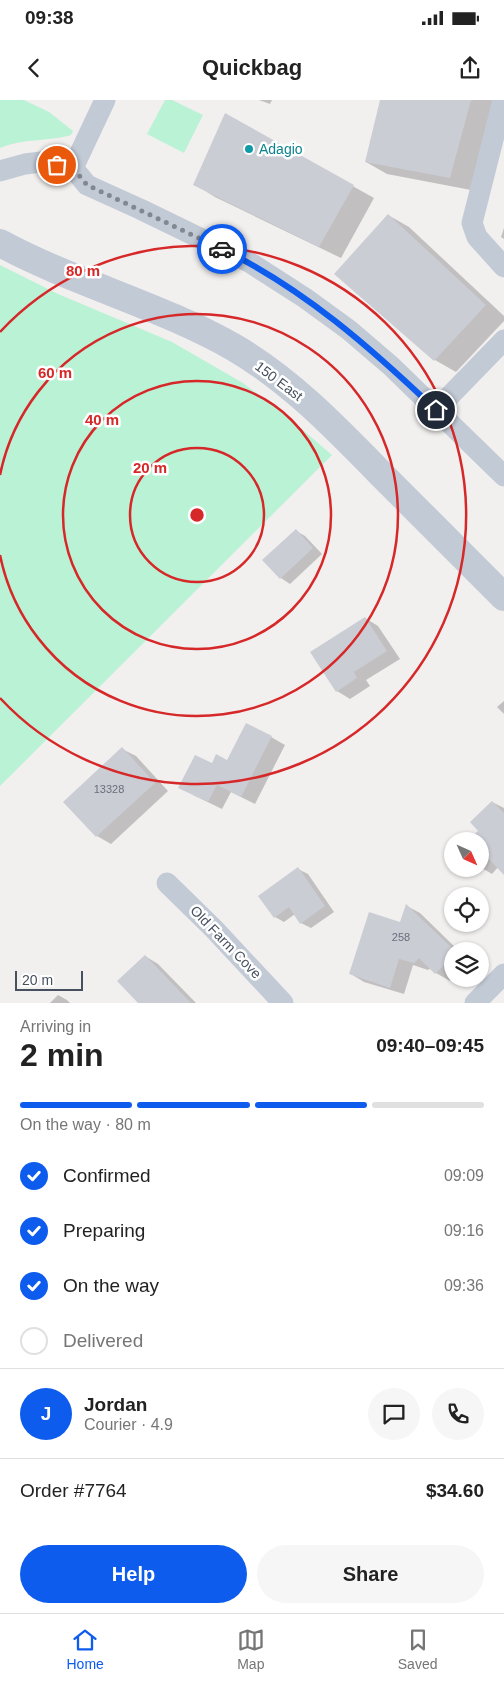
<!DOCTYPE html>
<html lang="en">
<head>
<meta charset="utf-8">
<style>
  :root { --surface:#fff; --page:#f6f6f6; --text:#222; --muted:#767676; --line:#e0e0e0; --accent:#0d5cee }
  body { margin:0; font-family:Arial,sans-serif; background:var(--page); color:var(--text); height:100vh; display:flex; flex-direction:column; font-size:19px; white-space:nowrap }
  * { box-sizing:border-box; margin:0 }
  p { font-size:16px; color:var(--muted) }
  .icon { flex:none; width:28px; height:28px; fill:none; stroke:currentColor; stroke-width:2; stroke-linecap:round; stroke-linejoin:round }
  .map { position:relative; height:903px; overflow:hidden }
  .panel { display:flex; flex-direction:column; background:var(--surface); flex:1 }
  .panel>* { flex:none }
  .needle { width:32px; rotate:135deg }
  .buttons { position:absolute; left:444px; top:732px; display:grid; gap:10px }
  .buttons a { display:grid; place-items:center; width:45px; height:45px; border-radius:50%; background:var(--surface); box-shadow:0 1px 4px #0004; font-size:25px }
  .scale { position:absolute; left:15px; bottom:12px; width:68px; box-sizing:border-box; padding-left:5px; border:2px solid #46505e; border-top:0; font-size:14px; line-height:18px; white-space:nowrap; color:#46505e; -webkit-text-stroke:4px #fff; paint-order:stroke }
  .pin { position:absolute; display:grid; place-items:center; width:42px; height:42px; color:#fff; margin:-21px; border:2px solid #fff; border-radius:50%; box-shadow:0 1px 5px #0007 }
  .courier { position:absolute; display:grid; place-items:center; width:50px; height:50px; margin:-25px; border:4px solid #0d5cee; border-radius:50%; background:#fff; color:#222; box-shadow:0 1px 6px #0007 }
  .overview em { font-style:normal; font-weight:700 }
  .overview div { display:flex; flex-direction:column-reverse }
  .overview { display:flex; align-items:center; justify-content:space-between; height:85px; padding:0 20px }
  h1 { font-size:32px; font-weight:700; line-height:38px }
  .bar { display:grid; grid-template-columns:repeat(4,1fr); gap:8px 5px; align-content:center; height:60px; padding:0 20px }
  .bar i { height:6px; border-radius:4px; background:var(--line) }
  .bar .on { background:var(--accent) }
  .bar p { grid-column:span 4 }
  .line { display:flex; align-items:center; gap:12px; padding:0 20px; border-top:1px solid var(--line) }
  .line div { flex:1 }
  .round { display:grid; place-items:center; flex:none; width:52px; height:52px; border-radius:26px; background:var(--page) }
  ol { padding:0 20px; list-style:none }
  li { display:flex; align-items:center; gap:15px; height:55px }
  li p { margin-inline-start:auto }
  li .icon { padding:5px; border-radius:50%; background:var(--accent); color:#fff; stroke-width:4 }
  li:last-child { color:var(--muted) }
  li i { width:28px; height:28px; border:2px solid var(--line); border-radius:50% }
  .cta { display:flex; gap:10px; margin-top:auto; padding:10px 20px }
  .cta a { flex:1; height:58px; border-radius:30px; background:var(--accent); color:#fff; font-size:20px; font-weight:700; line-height:58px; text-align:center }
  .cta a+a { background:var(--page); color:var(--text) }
  .status { display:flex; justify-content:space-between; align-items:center; height:35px; padding:0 25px; background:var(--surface); direction:ltr }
  .status svg { height:14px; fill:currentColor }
  header { display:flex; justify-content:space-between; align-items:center; height:65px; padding:0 20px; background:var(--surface); font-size:22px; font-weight:700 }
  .dock { display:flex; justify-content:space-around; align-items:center; height:70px; border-top:1px solid var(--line); background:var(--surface); font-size:14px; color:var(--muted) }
  .dock a { display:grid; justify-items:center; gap:2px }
  .dock .on { color:var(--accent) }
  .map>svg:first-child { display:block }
  .green { fill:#baf2d5 }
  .shadow { fill:#0003 }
  .building { fill:#cbcdd5 }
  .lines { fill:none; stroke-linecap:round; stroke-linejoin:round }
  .minor { stroke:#c2cad5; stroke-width:21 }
  .tertiary { stroke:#c2cad5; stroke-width:28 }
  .done { stroke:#828891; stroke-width:5; stroke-dasharray:0 9 }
  .route { stroke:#0d5cee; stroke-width:6 }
  .ring { fill:none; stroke:#d62828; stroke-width:2.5 }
  .culture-dot { fill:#0f9aa8; stroke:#fff; stroke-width:2 }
  .labels { text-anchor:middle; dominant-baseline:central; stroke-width:5; stroke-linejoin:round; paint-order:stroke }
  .number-label { font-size:11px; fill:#676f7c }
  .culture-label { font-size:14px; fill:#0d838f; stroke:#fff; text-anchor:start }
  .street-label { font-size:14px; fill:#46505e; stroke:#fff }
  .centre { fill:#d62828; stroke:#fff; stroke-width:2.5 }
  .ring-label { font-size:15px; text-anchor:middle; font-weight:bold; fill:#d62828; stroke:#fff; stroke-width:5; stroke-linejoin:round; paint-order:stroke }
</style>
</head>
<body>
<div class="status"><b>09:38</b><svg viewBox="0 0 49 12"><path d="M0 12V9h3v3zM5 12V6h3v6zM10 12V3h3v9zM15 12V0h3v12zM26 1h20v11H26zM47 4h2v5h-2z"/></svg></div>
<header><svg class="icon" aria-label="back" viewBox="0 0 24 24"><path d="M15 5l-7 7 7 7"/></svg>Quickbag<svg class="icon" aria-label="share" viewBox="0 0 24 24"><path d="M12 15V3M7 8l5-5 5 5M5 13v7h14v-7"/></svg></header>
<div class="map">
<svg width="504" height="903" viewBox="0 0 504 903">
  <rect width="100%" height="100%" fill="#f2efef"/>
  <g class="green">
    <path d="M0,0H24L49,12L73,31L71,35C46,42 24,38 0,48Z"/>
    <polygon points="165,0 172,0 203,15 184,53 147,34"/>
    <polygon points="0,165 58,194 172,242 243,283 282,312 332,355 0,686"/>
  </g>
  <g class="shadow">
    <polygon points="259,0 272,0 270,4"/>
    <polygon points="382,0 495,0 471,90 387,74 366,62"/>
    <polygon points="226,15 374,98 341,158 215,97 194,84"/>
    <polygon points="388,115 409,127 504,216 504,221 456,272 435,260"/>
    <polygon points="504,128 504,139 501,137"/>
    <polygon points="296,431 305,436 322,454 290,484 281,478 264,460"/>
    <polygon points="365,518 378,526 400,559 366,580 370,586 350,599 337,591"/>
    <polygon points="504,601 504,614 497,607"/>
    <polygon points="271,637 285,645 255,704 231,692 222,709 193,695 212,665 228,661"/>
    <polygon points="122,649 136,656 168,691 111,744 97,736 65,702"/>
    <polygon points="492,702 504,708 504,773 498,767 492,774 480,767 480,741 469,741 479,731"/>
    <polygon points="298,769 308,774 334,812 311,828 301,823 295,814 284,822 275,817"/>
    <polygon points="407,806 420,813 459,851 452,851 452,878 450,881 436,873 431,868 428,870 413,865 404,894 364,882 351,874 401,824"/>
    <polygon points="145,856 158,864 196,903 140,903 119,881"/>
    <polygon points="58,895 67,900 70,903 50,903"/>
  </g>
  <g class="building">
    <polygon points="380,0 471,0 450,78 365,62"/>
    <polygon points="225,13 354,85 319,147 193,85"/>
    <polygon points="388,114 486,205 434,261 334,174"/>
    <polygon points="296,429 313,448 280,479 262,460"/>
    <polygon points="365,517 387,551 354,572 357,578 336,592 310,552"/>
    <polygon points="246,623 272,636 241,697 217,685 208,702 178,688 195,655 212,663 216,654 227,660"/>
    <polygon points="122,647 155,683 96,737 63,702"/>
    <polygon points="492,701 504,713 504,775 480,750 480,741 467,741 478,731 470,722"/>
    <polygon points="298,767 325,806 300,824 289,807 274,818 258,796"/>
    <polygon points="406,804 455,851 452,851 452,857 435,874 419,858 414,863 399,859 390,888 349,874 369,812 400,822"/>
    <polygon points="145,855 191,903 138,903 117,881"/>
  </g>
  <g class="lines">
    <g class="minor">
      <polyline points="503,0 472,123 477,137 504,167"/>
      <polyline points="73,68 105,0"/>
      <polyline points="0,71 25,64 41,62 73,68 87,85 140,109 249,162 305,198 349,230 391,266 504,376"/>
      <polyline points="436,310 504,240"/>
      <polyline points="167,783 214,829 283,903"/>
      <polyline points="475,903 504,874"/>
    </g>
    <path class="tertiary" d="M0,143C76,184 160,205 235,248C291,281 336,328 381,374C422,415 463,456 504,497"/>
  </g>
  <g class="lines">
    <polyline class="done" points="57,65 73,68 87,85 222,149"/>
    <path class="route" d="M222,149C304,189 370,247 436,310"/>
  </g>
  <g class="ring">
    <circle cx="197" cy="415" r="67"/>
    <circle cx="197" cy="415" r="134"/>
    <path d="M0 375A201 201 0 1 1 0 455"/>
    <path d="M0 232A269 269 0 1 1 0 598"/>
  </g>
  <circle class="culture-dot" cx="249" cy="49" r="5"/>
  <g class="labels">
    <g class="number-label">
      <text x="109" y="689">13328</text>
      <text x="401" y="837">258</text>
    </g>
    <g class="culture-label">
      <text x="259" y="49">Adagio</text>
    </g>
    <g class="street-label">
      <text transform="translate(279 281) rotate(37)">150 East</text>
      <text transform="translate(226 842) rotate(46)">Old Farm Cove</text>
    </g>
  </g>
  <circle cx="197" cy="415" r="8" class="centre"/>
  <g class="ring-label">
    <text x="83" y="176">80 m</text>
    <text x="55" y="278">60 m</text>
    <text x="102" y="325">40 m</text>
    <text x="150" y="373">20 m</text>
  </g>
</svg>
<div class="buttons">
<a><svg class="needle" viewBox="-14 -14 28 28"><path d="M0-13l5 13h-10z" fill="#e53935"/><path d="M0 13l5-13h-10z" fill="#767676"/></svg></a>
<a><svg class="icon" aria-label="locate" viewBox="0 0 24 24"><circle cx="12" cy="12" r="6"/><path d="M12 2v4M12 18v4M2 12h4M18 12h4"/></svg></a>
<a><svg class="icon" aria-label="layers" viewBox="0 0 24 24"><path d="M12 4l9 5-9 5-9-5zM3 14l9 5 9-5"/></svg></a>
</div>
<div class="scale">20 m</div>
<div class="pin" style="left:57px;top:65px;background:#ea580c"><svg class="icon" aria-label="bag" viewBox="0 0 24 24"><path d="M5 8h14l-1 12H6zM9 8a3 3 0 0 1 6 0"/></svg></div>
<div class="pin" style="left:436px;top:310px;background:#1f2937"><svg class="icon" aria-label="home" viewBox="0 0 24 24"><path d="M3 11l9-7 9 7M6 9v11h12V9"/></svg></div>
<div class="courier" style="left:222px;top:149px"><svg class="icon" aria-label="car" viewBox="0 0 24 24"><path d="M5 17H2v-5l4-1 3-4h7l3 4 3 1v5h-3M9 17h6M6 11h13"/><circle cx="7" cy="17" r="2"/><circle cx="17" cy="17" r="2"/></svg></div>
</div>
<section class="panel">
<div class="overview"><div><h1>2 min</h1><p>Arriving in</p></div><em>09:40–09:45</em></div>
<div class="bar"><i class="on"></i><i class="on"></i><i class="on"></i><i></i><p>On the way · 80 m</p></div>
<ol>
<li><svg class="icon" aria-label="check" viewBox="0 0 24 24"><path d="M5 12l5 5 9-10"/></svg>Confirmed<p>09:09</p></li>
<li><svg class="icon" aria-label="check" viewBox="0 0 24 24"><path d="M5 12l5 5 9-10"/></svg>Preparing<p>09:16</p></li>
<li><svg class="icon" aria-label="check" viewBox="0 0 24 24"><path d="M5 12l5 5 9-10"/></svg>On the way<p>09:36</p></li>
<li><i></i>Delivered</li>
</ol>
<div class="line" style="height:90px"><b class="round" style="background:var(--accent);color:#fff">J</b><div><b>Jordan</b><p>Courier · 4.9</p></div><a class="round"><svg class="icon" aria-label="chat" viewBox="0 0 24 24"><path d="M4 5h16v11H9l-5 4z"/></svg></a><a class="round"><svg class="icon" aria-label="phone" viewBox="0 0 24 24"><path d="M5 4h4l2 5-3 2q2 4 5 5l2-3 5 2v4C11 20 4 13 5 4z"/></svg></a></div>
<div class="line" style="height:65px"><div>Order #7764</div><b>$34.60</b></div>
<div class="cta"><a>Help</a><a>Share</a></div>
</section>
<nav class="dock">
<a class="on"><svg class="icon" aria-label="home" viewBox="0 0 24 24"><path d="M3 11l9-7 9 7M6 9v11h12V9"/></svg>Home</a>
<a><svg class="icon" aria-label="map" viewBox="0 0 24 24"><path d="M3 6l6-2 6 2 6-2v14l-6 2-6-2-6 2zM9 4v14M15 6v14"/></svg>Map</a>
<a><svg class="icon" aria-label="saved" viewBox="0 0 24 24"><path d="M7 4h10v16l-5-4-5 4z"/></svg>Saved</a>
</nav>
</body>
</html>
